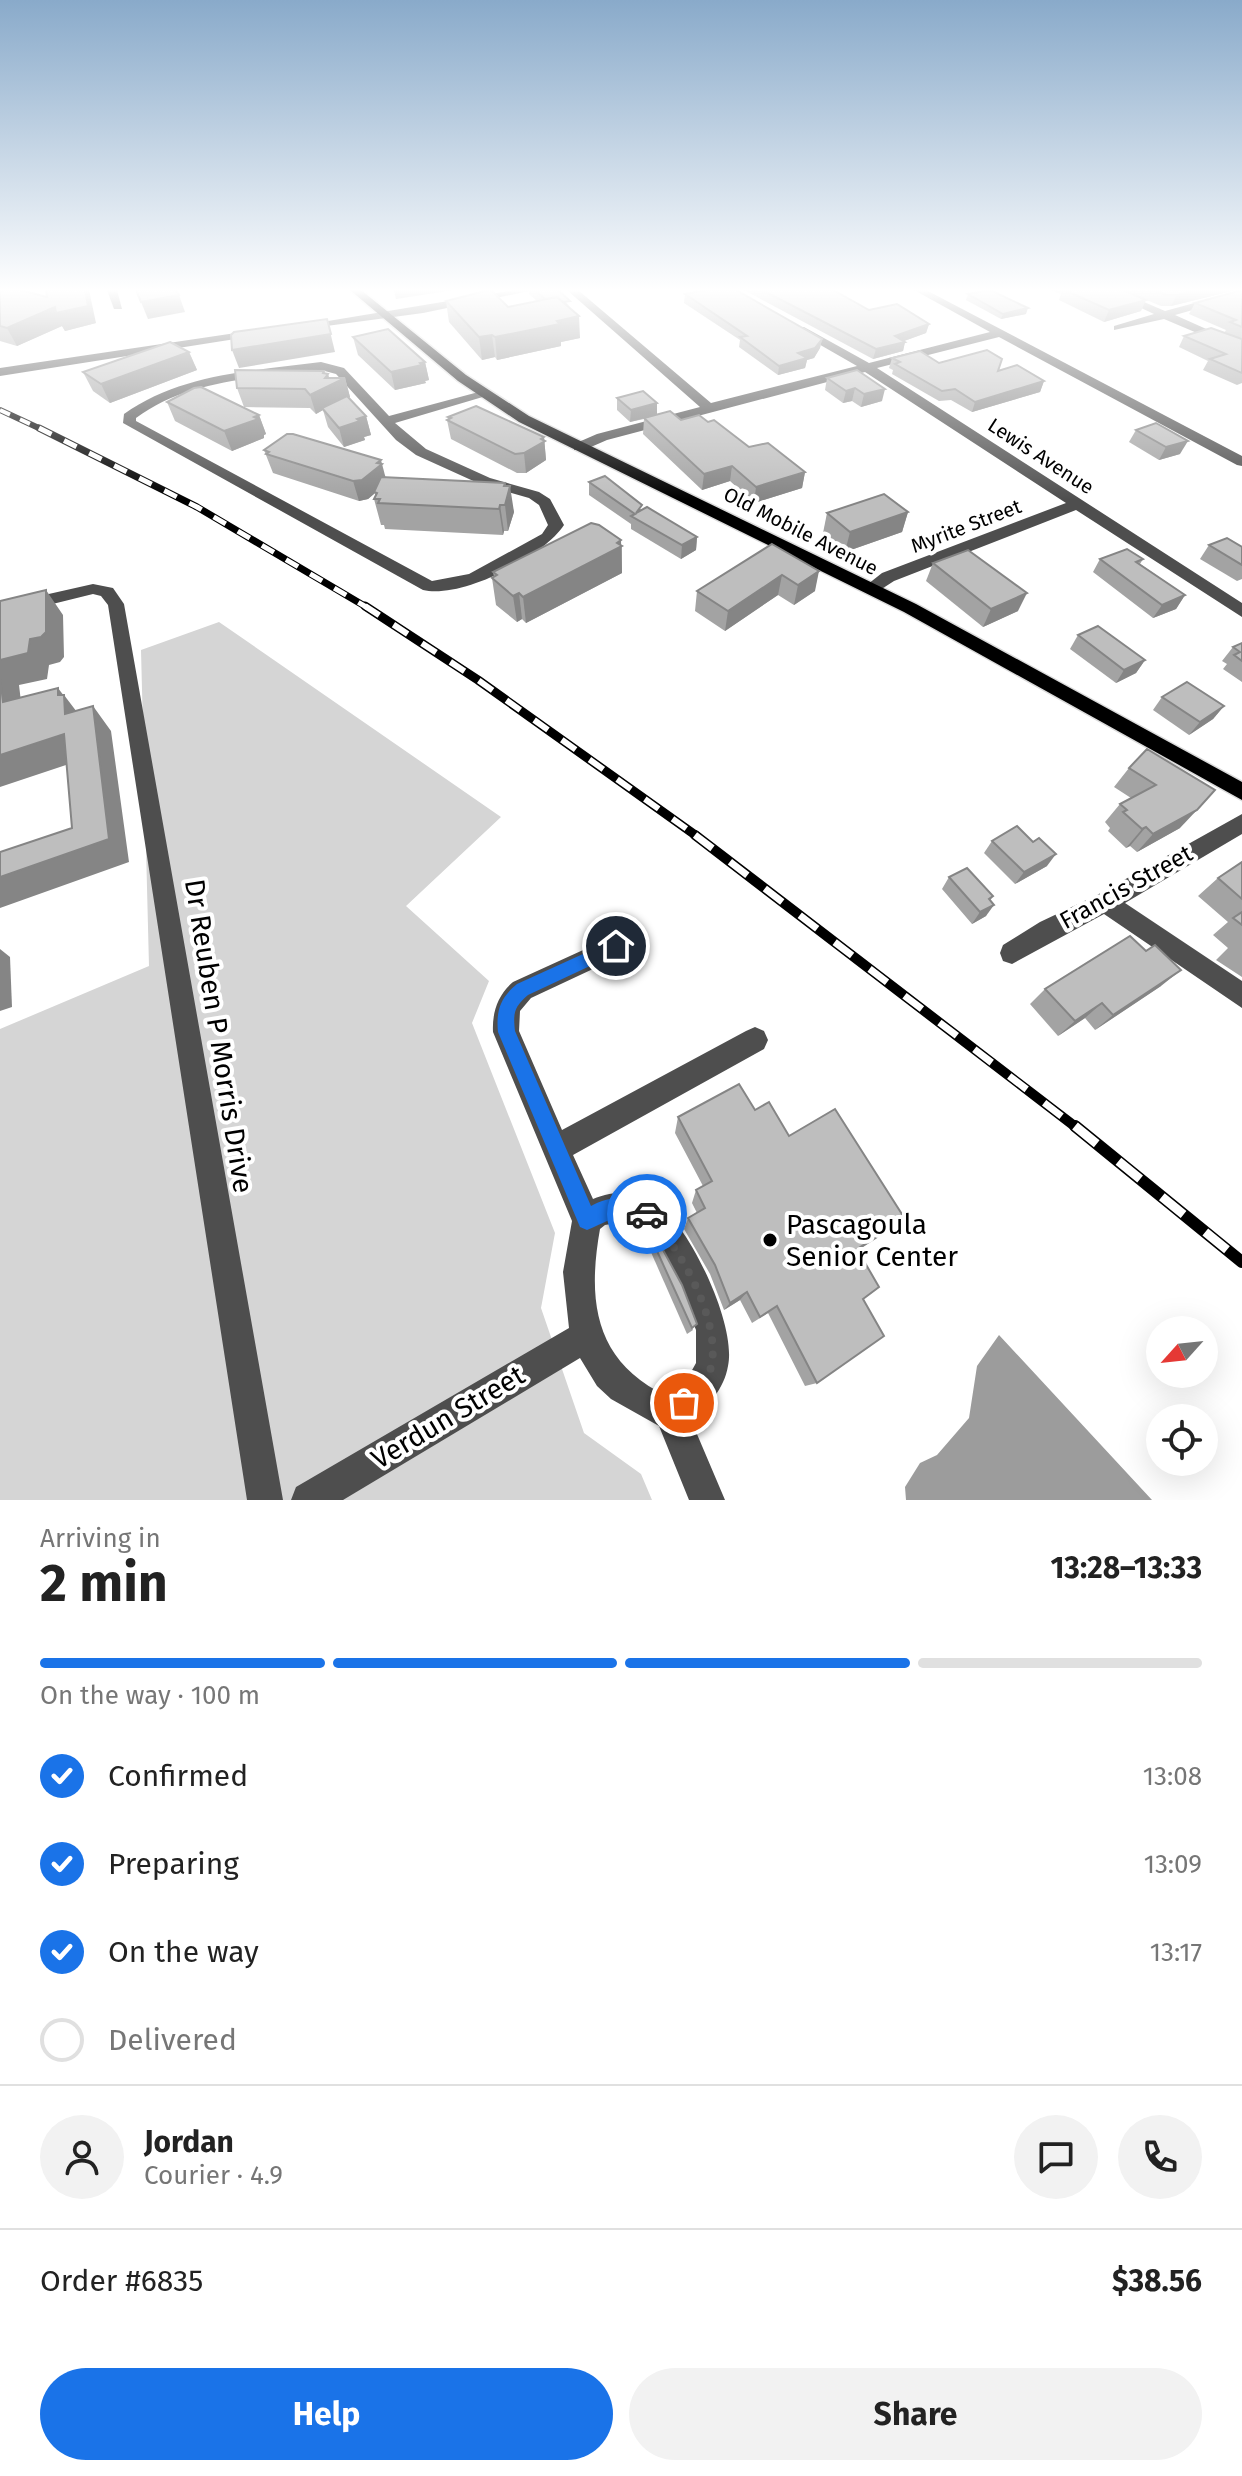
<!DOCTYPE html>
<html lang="en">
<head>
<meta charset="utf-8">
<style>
  :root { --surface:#fff; --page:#f2f2f2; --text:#222; --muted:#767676; --line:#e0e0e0; --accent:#1a73e8 }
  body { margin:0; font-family:"Fira Sans",sans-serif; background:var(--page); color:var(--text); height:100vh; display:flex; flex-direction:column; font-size:30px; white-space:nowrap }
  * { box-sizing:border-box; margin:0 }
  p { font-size:26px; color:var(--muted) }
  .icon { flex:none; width:44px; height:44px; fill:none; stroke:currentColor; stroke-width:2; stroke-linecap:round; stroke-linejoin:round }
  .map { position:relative; height:1500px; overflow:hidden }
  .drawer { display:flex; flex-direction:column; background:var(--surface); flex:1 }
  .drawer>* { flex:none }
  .needle { width:52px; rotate:243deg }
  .fabs { position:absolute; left:1146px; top:1316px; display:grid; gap:16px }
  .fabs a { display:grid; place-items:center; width:72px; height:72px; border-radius:50%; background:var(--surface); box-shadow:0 8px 32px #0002; font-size:40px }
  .pin { position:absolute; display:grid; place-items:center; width:68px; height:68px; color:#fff; margin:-34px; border:4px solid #fff; border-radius:50%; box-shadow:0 2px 8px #0007 }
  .courier { position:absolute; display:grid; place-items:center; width:80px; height:80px; margin:-40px; border:6px solid #1a73e8; border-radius:50%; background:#fff; color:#222; box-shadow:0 2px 10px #0007 }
  .head em { font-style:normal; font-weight:700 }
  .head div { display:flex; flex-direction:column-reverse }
  .head { display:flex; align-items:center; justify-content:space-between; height:136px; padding:0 40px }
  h1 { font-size:52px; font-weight:700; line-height:60px }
  .bar { display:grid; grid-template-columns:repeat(4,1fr); gap:12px 8px; align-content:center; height:96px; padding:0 40px }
  .bar i { height:10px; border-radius:6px; background:var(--line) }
  .bar .current { background:var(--accent) }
  .bar p { grid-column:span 4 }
  .line { display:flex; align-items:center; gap:20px; padding:0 40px; border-top:2px solid var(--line) }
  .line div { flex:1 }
  .round { display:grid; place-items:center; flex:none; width:84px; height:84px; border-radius:42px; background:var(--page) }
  ol { padding:0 40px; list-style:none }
  li { display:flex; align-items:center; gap:24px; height:88px }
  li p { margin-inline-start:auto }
  li .icon { padding:8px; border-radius:50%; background:var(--accent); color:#fff; stroke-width:4 }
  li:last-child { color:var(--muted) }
  li i { width:44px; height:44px; border:4px solid var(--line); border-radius:50% }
  .primary-button { display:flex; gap:16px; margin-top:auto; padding:16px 40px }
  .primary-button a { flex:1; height:92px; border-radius:48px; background:var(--accent); color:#fff; font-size:32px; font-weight:700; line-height:92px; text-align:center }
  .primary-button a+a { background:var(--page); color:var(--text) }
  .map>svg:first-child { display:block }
  .green { fill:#d5d5d5 }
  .water { fill:#9c9c9c }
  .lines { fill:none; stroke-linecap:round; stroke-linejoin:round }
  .major-casing { stroke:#dbdbdb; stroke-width:3 }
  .minor { fill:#4e4e4e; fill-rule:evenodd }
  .major { fill:#000; fill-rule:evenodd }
  .rail-far4-casing { stroke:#000; stroke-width:6 }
  .rail-far3-casing { stroke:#000; stroke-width:7 }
  .rail-far2-casing { stroke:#000; stroke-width:9 }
  .rail-far1-casing { stroke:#000; stroke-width:10 }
  .rail-casing { stroke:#000; stroke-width:12 }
  .rail-far4 { stroke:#fff; stroke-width:4; stroke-dasharray:11; stroke-linecap:butt }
  .rail-far3 { stroke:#fff; stroke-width:5; stroke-dasharray:14; stroke-linecap:butt }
  .rail-far2 { stroke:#fff; stroke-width:6; stroke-dasharray:17; stroke-linecap:butt }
  .rail-far1 { stroke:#fff; stroke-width:7; stroke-dasharray:22; stroke-linecap:butt }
  .rail { stroke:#fff; stroke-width:9; stroke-dasharray:28; stroke-linecap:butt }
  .wall { fill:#a3a3a3 }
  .shaded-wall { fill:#858585 }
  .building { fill:#bebebe; stroke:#858585; stroke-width:2 }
  .route { fill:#1a73e8 }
  .done { stroke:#595959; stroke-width:8; stroke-dasharray:0 14.4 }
  .poi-dot { fill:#000; stroke:#fff; stroke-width:3 }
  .labels { text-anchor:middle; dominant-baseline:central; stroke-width:8; stroke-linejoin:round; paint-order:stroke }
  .far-street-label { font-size:20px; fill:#000; stroke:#fff }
  .street-label { font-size:24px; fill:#000; stroke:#fff }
  .near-street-label { font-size:28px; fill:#000; stroke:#fff }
  .near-poi-label { font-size:28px; fill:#000; stroke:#fff; text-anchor:start }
</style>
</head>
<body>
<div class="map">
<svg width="1242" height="1500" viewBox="0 0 1242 1500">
  <rect width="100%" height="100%" fill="#fff"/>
  <polygon class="green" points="219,622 501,817 406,906 489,981 472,1023 555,1233 541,1308 584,1433 641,1474 652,1500 0,1500 0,1029 149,966 141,650"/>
  <polygon class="water" points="999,1335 1152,1500 906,1500 905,1487 920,1463 937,1455 969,1418 977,1366"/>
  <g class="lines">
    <g class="major-casing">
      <polygon id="major" points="350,290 361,290 466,375 529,416 916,604 1242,782 1242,800 904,612 519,422 458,381"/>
    </g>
    <g class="minor">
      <polygon points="107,290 117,290 122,309 114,309"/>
      <polygon points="515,290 534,290 423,313 304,329 298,326"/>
      <polygon points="567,290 578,290 711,403 857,366 796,331 796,327 804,327 869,363 990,332 914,290 926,290 1242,456 1242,466 1237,465 999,337 877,368 1242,603 1242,617 1076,510 894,581 877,592 865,592 863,588 882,573 1066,503 865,372 607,440 584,450 574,450 574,444 597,434 700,407"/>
      <polygon points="1103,290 1116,290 1165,311 1242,290 1242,296 1175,315 1242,345 1242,352 1164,319 1114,330 1114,326 1154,314"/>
      <polygon points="256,330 262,333 260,335 0,376 0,368"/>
      <path d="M321,362L344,368L389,416L486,390V396L395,423L426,449L490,478L539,492L550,499L564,525C543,557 462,599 423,590L123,423L124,414C181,373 254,371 321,362ZM321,370L336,374L396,440L416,455L480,484L529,498L539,505L548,525L542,534L469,574L432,581L136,421V418C188,379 258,378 321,370Z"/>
      <polygon points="93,584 113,588 124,604 283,1500 247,1500 108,605 101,596 93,594 0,617 0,605"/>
      <polygon points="1242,814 1242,834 1125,903 1242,981 1242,1008 1104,914 1012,964 1003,961 1000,953 1003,945 1040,922 1097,895"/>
      <path d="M616,935L625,938L628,946L625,954L531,998L520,1011L519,1031L562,1130L746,1031L755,1027L764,1031L768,1040L764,1049L573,1155L593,1199C610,1192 636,1188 652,1198C688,1222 737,1324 728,1366C724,1389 708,1407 691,1420L725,1500H689L659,1426L611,1399L597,1386L580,1358L343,1500H291L296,1487L569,1328L563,1272L572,1221L493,1032C492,1012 498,995 513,982ZM622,1222L635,1223L655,1244L681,1292L696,1330V1363L686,1381L667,1396C595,1362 587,1302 600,1229L605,1225Z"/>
    </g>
    <use href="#major" class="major"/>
    <g class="rail-far4-casing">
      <polyline id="rail-far4" points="0,410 43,430"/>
    </g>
    <g class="rail-far3-casing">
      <polyline id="rail-far3" points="39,428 197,507 368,608"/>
    </g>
    <g class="rail-far2-casing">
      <polyline id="rail-far2" points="365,606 478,680 698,837"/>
    </g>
    <g class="rail-far1-casing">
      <polyline id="rail-far1" points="695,835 1077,1128"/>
    </g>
    <g class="rail-casing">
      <polyline id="rail" points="1075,1126 1242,1262"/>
    </g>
    <use href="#rail-far4" class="rail-far4"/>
    <use href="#rail-far3" class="rail-far3"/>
    <use href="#rail-far2" class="rail-far2"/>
    <use href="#rail-far1" class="rail-far1"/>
    <use href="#rail" class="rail"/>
  </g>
  <g class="wall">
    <polygon points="529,290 558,290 571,309 580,338 561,342 561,346 497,360 495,357 482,360 449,322 446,301 508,307 537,301 529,294"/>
    <polygon points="744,290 833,290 869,310 929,324 926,333 904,341 905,342 903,351 873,359"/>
    <polygon points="1051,290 1236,290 1171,306 1161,306 1132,294 1141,311 1104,322 1059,300 1061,294"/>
    <polygon points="1242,290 1242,383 1237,385 1203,370 1208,361 1179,347 1184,336 1224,333 1226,330 1189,314 1195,303"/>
    <polygon points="0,291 96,323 65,331 62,326 17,346 0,341"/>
    <polygon points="685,294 822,339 820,348 814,358 807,360 805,368 778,375 739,347 740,340 684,303"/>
    <polygon points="968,294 1026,314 1001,319 966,300"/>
    <polygon points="353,337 425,362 429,380 425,381 426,383 395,390 358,355"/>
    <polygon points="189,352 197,370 110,403 93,391 83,372"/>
    <polygon points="892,358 998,371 1044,381 1040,392 972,412 951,400 939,401 892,374 893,370 889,368"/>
    <polygon points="857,370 882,401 861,407 852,401 843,403 825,390 827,378"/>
    <polygon points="325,373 328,374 329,378 345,378 350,397 349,398 366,416 371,435 364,437 365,440 344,447 328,427 323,410 316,414 310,408 244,407 237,388"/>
    <polygon points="617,398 657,403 657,415 681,420 708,422 749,447 805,472 802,488 754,503 730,481 702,490 643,434 644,419 630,422 617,410"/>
    <polygon points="167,402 259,415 266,434 264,435 264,438 232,451 175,421"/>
    <polygon points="448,417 544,437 546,460 526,473 517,473 451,439 447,420 449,419"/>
    <polygon points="1136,430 1180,454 1159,460 1129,442"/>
    <polygon points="264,450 386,477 505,483 514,512 508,531 504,531 503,535 385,529 384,525 381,525 374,499 375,496 375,493 368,499 359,501 273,473"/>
    <polygon points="589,482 642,510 697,537 696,550 681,559 631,529 631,524 589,495"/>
    <polygon points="908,512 902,532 845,552 823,533 827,513"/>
    <polygon points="772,544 815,591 794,605 778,595 725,631 695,611 697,591"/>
    <polygon points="621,545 622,546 622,573 526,623 522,619 517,622 496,605 492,578 494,577 493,572"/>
    <polygon points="1209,545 1242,547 1242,579 1237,581 1200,559"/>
    <polygon points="1100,559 1143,559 1140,564 1185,595 1176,609 1153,618 1093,572"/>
    <polygon points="933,563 1018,611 983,627 926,581"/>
    <polygon points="1078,635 1145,660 1136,673 1116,683 1070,649"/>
    <polygon points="1242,643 1242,682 1223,669 1227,664 1222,661 1233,647"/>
    <polygon points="1162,697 1224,706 1213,719 1189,735 1153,710"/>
    <polygon points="1147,749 1180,828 1137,852 1130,846 1126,848 1108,831 1110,828 1105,822 1120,804 1131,798 1114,787 1129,768"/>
    <polygon points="992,841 1047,866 1015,884 984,853"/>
    <polygon points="1242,862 1242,977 1216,960 1228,948 1213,935 1228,922 1198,896 1218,878"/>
    <polygon points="949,877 993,896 990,901 986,916 972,924 942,889"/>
    <polygon points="1161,986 1095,1030 1085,1018 1058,1036 1030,1004 1045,989"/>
    <polygon points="755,1110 905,1219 858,1250 863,1299 817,1383 805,1386 768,1313 752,1323 740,1300 724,1310 710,1274 684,1229 688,1218 697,1213 692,1203 696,1190 703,1186 675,1133 678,1117"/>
    <polygon points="652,1240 693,1330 687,1334 650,1250"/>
  </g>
  <g class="shaded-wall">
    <polygon points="85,290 89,290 96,323 65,331 62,326 17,346 7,328"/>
    <polygon points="394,290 454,290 396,299"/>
    <polygon points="1199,290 1236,290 1171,306 1177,295"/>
    <polygon points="179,295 185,312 148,319 141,302"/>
    <polygon points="1146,300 1141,311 1104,322 1109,310"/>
    <polygon points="1028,308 1026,314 1001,319 1003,314"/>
    <polygon points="579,316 580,338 561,342 561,346 497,360 495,337"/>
    <polygon points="327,319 335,352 239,368 232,350"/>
    <polygon points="929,324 926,333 893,345 895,336"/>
    <polygon points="492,335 495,357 482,360 479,337"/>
    <polygon points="822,339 820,348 814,358 807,360 805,368 778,375 779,366"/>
    <polygon points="905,342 903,351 873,359 876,349"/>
    <polygon points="189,352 197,370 110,403 101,384"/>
    <polygon points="425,362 429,380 425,381 426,383 395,390 391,372"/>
    <polygon points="324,371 326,377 328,374 331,385 345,378 350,397 324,410 322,408 323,410 316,414 310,395"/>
    <polygon points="1044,381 1040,392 972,412 975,402"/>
    <polygon points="855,388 852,401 843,403 846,391"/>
    <polygon points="885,389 882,401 861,407 864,394"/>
    <polygon points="657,403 657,415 630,422 631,410"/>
    <polygon points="259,415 266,434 264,435 264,438 232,451 224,431"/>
    <polygon points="366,416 371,435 364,437 365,440 344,447 339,428 357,419"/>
    <polygon points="544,437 546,460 526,473 524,453"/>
    <polygon points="1188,441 1180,454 1159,460 1166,447"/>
    <polygon points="381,460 387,483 368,499 359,501 353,481"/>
    <polygon points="732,466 730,481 702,490 704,474"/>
    <polygon points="805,472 802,488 754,503 756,487"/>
    <polygon points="505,483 507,498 510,486 514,512 508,531 505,505"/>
    <polygon points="500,505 504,531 503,535 499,509"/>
    <polygon points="908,512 902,532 845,552 850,532"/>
    <polygon points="697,537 696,550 681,559 682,545"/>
    <polygon points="621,540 622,573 526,623 523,597"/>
    <polygon points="819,571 815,591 794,605 798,585"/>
    <polygon points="782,575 778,595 725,631 728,611"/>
    <polygon points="46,590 63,615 64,657 60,662 49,665 47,679 19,685 24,727 3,702 0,677 0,660 30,639"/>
    <polygon points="519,593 522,619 517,622 513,596"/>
    <polygon points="1027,593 1018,611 983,627 991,609"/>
    <polygon points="1185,595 1176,609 1153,618 1162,605"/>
    <polygon points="1145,660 1136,673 1116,683 1124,670"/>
    <polygon points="58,688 64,696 64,695 83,720 65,714 58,695"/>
    <polygon points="93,706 111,731 129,862 0,908 0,877 109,839"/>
    <polygon points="1224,706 1213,719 1189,735 1200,722"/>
    <polygon points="64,734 84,759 0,787 0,755"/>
    <polygon points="1197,810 1180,828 1137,852 1153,834"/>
    <polygon points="1146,827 1130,846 1126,848 1142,829"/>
    <polygon points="1056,854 1047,866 1015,884 1024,872"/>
    <polygon points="994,905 986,916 972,924 980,912"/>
    <polygon points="0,949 10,957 12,1007 0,1011"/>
    <polygon points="1181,970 1161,986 1095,1030 1113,1015"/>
    <polygon points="1102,1003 1085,1018 1058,1036 1075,1021"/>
    <polygon points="905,1219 890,1230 844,1259 857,1249"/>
    <polygon points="747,1292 740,1300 724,1310 730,1303"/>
  </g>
  <g class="building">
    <polygon points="4,290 20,290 47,297 46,290 85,290 88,306 56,313 55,307 7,328 0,326 0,291"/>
    <polygon points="136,290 176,290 179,295 141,302"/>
    <polygon points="489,290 491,290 508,307 557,297 579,316 557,321 560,324 495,337 492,335 479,337 446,301"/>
    <polygon points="535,290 558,290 570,301 563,302 557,297 545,299"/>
    <polygon points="705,290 736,290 822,339 815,348 798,353 807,358 779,366 740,337 747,336 685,294"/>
    <polygon points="762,290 833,290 869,310 897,304 929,324 895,336 905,342 876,349"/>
    <polygon points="990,290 1028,308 1003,314 968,294"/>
    <polygon points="1064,290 1123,290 1146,300 1109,310"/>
    <polygon points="1153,290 1199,290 1177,295 1166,295"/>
    <polygon points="1242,290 1242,327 1230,322 1236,320 1195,303"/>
    <polygon points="327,319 331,334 232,350 231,335 234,332"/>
    <polygon points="1211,328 1242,339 1242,373 1210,359 1226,354 1184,336"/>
    <polygon points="388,329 425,362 420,363 422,365 391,372 353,337"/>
    <polygon points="170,342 189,352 101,384 83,372"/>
    <polygon points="987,350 1002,359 998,371 1017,365 1044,381 975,402 955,389 942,391 895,364 900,362 892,358 920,351 939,363"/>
    <polygon points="235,370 324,371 323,373 328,374 325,378 345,378 310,395 305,389 237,388"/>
    <polygon points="857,370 885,389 864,394 855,388 846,391 827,378"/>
    <polygon points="201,387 259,415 254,417 258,419 224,431 167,402 194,388"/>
    <polygon points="643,391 657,403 631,410 617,398"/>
    <polygon points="347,396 366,416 357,419 360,421 339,428 322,408"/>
    <polygon points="476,406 544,437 541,439 545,441 524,453 515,454 447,420 451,418 448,417"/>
    <polygon points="670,411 681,420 699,415 708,422 714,420 749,447 768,443 805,472 756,487 732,466 704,474 644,418"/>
    <polygon points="1156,423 1188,441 1166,447 1136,430"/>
    <polygon points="287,434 293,434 381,460 377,463 382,464 362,480 353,481 266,454 269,452 264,450"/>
    <polygon points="605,476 642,505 636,513 647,507 697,537 682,545 631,516 635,514 589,482"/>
    <polygon points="381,477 505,483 504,486 510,486 505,505 500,505 499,509 378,503 380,499 374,499 377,493 374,492"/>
    <polygon points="884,494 908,512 850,532 827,513"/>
    <polygon points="591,523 599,525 621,540 617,543 622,546 523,597 519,593 513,596 492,578 497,575 493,572"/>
    <polygon points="1227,538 1242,547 1242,565 1209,545"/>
    <polygon points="772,544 819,571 798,585 782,575 728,611 697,591"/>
    <polygon points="1127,549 1143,559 1136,562 1185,595 1162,605 1100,559"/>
    <polygon points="968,550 1027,593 991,609 933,563"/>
    <polygon points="46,590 46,632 41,637 30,639 28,653 0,660 0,601"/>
    <polygon points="1098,626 1145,660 1124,670 1078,635"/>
    <polygon points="1242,643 1242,661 1234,655 1240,652 1233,647"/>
    <polygon points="0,677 3,702 58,688 58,695 64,695 65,714 93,706 109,839 0,877 0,852 72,828 64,734 0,755"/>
    <polygon points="1187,682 1224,706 1200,722 1162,697"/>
    <polygon points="1147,749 1215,790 1197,810 1153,834 1146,827 1142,829 1123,812 1127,810 1120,804 1156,785 1129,768"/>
    <polygon points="1017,826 1033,842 1039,838 1056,854 1024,872 992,841"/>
    <polygon points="1242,862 1242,899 1218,878"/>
    <polygon points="967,868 993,896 989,899 994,905 980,912 949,877"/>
    <polygon points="1242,912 1242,925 1233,918"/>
    <polygon points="1130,936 1146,951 1155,945 1181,970 1113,1015 1102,1003 1075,1021 1045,989"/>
    <polygon points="739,1084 755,1110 769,1102 789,1136 835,1109 905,1219 857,1249 879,1287 863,1299 884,1336 817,1383 777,1306 760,1317 747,1292 730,1303 715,1265 688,1218 705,1208 696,1190 712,1181 678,1117"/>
    <polygon points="656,1237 682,1285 697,1324 692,1328 652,1240"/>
  </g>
  <linearGradient id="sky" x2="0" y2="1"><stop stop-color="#89aaca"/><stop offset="0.58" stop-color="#fff"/><stop offset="1" stop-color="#fff" stop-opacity="0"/></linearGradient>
  <rect width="1242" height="500" fill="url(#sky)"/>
  <path class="route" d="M616,939L622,941V951L528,995C514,1007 513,1013 515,1031L591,1206C609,1195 647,1191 657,1214L654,1221L647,1224C617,1211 614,1219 587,1230L580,1227L498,1032C496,1011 500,998 517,984Z"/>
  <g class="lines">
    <path class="done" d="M647,1214C679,1246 719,1316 712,1363C709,1379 696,1394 684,1403"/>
  </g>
  <circle class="poi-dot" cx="770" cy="1240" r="8"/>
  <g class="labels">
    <g class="far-street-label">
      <text transform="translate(1041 456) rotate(33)">Lewis Avenue</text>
      <text transform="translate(966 526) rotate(-21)">Myrite Street</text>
      <text transform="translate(801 531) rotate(27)">Old Mobile Avenue</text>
    </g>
    <g class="street-label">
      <text transform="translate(1126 887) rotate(-29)">Francis Street</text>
    </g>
    <g class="near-street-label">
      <text transform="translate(219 1036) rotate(81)">Dr Reuben P Morris Drive</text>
      <text transform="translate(448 1417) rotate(-31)">Verdun Street</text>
    </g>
    <g class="near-poi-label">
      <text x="786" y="1224">Pascagoula<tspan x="786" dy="32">Senior Center</tspan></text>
    </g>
  </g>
</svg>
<div class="fabs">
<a><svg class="needle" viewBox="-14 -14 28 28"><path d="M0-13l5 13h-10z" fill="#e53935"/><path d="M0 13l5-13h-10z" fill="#767676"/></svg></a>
<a><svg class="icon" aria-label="locate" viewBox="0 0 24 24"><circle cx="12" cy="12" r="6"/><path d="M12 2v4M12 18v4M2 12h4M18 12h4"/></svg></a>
</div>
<div class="pin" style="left:684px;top:1403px;background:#ea580c"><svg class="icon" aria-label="bag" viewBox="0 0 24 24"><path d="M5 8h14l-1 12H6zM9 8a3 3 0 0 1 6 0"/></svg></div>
<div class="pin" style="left:616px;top:946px;background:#1f2937"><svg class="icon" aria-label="home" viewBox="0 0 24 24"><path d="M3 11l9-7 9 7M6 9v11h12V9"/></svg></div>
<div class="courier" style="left:647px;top:1214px"><svg class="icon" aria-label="car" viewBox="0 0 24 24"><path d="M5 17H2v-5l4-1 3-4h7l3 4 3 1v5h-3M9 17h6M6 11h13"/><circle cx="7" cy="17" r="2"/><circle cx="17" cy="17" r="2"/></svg></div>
</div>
<section class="drawer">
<div class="head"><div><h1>2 min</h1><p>Arriving in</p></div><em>13:28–13:33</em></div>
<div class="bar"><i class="current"></i><i class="current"></i><i class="current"></i><i></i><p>On the way · 100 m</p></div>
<ol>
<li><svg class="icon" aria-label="check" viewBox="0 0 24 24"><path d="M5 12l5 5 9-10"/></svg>Confirmed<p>13:08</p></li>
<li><svg class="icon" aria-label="check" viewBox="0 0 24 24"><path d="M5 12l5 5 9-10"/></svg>Preparing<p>13:09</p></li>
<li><svg class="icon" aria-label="check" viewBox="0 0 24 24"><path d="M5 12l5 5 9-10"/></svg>On the way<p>13:17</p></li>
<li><i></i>Delivered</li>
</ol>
<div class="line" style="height:144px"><a class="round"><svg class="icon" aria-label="person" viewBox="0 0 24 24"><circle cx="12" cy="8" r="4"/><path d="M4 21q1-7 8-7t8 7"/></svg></a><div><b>Jordan</b><p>Courier · 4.9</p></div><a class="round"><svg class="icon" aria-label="chat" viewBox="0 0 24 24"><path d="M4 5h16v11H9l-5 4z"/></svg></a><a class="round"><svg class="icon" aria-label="phone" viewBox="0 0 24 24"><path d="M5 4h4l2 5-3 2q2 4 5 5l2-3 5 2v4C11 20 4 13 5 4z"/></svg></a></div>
<div class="line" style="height:104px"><div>Order #6835</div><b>$38.56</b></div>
<div class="primary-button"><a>Help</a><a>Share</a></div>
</section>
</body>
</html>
